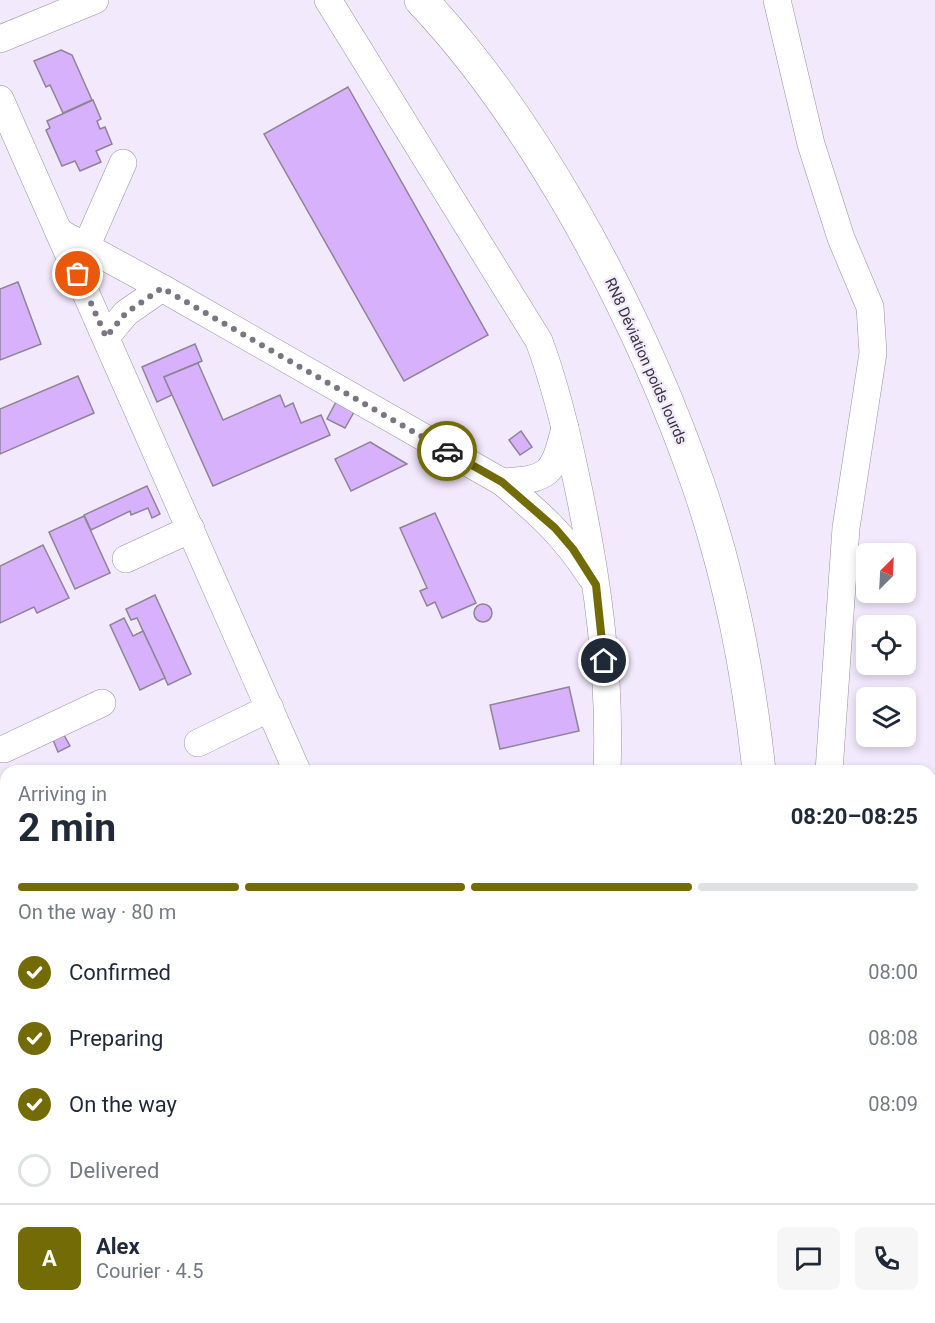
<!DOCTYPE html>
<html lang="en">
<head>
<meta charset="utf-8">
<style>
  :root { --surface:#fff; --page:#f6f6f7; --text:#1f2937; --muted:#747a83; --line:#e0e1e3; --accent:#726b06 }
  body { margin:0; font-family:Roboto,sans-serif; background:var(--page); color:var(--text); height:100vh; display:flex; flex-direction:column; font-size:22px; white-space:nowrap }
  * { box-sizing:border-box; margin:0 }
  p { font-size:20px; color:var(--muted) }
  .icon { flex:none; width:33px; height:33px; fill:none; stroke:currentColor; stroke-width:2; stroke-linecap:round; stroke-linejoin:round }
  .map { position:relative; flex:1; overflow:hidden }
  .panel { position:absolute; left:0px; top:765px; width:936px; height:558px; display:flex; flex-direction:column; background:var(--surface); border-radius:18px 18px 0 0; box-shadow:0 3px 9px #0003 }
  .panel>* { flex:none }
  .needle { width:39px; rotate:24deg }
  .tools { position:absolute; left:856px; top:543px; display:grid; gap:12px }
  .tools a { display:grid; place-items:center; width:60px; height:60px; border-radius:9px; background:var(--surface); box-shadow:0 3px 9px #0003; font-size:30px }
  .pin { position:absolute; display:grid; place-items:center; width:51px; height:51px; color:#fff; margin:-26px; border:3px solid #fff; border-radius:50%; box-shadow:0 2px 6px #0007 }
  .courier { position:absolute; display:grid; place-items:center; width:60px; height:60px; margin:-30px; border:4px solid #726b06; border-radius:50%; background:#fff; color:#222; box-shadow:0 2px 8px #0007 }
  .summary em { font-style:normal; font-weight:700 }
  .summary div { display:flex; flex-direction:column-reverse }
  .summary { display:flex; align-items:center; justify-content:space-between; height:102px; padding:0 18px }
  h1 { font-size:39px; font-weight:700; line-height:45px }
  .bar { display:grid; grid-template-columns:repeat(4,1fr); gap:9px 6px; align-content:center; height:72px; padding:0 18px }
  .bar i { height:8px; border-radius:4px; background:var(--line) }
  .bar .active { background:var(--accent) }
  .bar p { grid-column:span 4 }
  .line { display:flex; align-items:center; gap:15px; padding:0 18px; border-top:2px solid var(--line) }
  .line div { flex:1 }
  .round { display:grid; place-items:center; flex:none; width:63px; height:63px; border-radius:9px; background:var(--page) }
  ol { padding:0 18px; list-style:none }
  li { display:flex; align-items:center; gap:18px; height:66px }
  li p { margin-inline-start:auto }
  li .icon { padding:6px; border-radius:50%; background:var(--accent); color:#fff; stroke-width:4 }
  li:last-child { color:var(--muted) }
  li i { width:33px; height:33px; border:3px solid var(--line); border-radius:50% }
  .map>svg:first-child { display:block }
  .building { fill:#d7b1fc; stroke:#8d8595; stroke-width:1.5 }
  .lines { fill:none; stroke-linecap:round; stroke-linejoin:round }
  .minor-casing { stroke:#9a91a2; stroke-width:28 }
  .major-casing { stroke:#9a91a2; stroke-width:34 }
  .highway-casing { stroke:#9a91a2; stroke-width:34 }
  .minor { stroke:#fff; stroke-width:27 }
  .major { stroke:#fff; stroke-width:33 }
  .highway { stroke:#fff; stroke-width:33 }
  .done { stroke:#7a7580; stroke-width:6; stroke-dasharray:0 10.8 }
  .route { stroke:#726b06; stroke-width:8 }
  .labels { text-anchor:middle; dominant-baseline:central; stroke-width:4.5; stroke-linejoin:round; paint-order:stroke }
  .street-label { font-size:15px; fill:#39363d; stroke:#f2e9fc }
</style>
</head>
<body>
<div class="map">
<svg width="935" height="1323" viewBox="0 0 935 1323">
  <rect width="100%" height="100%" fill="#f2e9fc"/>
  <g class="building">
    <polygon points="61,50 72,55 92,100 63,113 50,85 46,87 34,61"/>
    <polygon points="348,87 488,335 404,381 264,134"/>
    <polygon points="93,100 101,119 97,121 100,129 105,127 112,144 96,151 101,162 80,171 75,161 62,166 46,130 50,128 47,121"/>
    <polygon points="18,282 41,344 0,360 0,289"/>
    <polygon points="195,344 202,361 164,377 172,395 157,402 142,367"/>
    <polygon points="198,363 223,420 280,395 285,407 293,403 301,423 321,415 330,435 213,486 164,377"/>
    <polygon points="78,376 94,413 0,454 0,409"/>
    <polygon points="336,402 354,412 345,428 327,419"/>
    <polygon points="521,431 532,447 520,455 509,440"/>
    <polygon points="370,442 407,464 351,491 335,459"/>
    <polygon points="147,486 160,514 152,518 148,508 131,515 130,511 91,530 84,515"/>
    <polygon points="435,513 476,603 442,618 435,602 427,606 420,591 427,588 400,528"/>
    <polygon points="84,516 110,573 75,589 49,532"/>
    <polygon points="43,545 69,598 37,613 34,607 0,623 0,566"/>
    <polygon points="155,595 191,674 168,685 137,618 131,620 126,609"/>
    <circle cx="483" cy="613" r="9"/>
    <polygon points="124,618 133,636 143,631 165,678 140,690 110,625"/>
    <polygon points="569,687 579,731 500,749 490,705"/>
    <polygon points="64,735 70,746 58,752 53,740"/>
    <polygon points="222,1317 256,1317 255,1323 221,1323"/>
    <polygon points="409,1317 431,1317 435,1319 434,1323 406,1323"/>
  </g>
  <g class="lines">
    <g class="minor-casing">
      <g id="minor">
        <path d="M328,0L539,341C556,387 566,429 576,477C597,574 611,672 607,771"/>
        <polyline points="777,0 811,144 841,238 870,307 873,353 846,528 829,771"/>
        <polyline points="0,39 95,0"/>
        <polyline points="0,99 297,771"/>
        <polyline points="59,232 162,288 126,313 106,337"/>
        <polyline points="86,247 123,163"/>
        <polyline points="162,288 502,482"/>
        <path d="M565,428C553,475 550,479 502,482C540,514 564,535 591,577"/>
        <polyline points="126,559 191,529"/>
        <polyline points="198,743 270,708"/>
        <polyline points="4,749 102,703"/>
        <polyline points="0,943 6,942"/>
        <polyline points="0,1207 6,1203"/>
        <polyline points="291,1323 292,1317"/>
      </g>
    </g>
    <g class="major-casing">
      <polyline id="major" points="0,1136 6,1136"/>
    </g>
    <g class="highway-casing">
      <g id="highway">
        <path d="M421,0C480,62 529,135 572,209C622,296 665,389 698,484C729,574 749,676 759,771"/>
        <polyline points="660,1317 661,1323"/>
        <polyline points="869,1317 878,1323"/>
        <polyline points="818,1323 820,1317"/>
      </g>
    </g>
    <use href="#minor" class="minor"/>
    <use href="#major" class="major"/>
    <use href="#highway" class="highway"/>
  </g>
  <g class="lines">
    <polyline class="done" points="78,274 106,337 126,313 162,288 447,451"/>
    <polyline class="route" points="447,451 502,482 555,528 573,549 596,585 604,661"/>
  </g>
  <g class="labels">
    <g class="street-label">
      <text transform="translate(646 361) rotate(66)">RN8 Déviation poids lourds</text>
    </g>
  </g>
</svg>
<div class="tools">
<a><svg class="needle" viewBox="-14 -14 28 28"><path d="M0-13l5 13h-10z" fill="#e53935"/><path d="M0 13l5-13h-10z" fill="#747a83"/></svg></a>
<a><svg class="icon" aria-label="locate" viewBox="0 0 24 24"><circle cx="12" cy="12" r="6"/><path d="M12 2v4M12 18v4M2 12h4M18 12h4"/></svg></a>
<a><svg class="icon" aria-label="layers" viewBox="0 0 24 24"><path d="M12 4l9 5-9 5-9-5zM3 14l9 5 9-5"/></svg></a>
</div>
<div class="pin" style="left:78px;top:274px;background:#ea580c"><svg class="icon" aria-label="bag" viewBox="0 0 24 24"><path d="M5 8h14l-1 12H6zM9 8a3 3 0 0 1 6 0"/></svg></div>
<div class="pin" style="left:604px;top:661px;background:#1f2937"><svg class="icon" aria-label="home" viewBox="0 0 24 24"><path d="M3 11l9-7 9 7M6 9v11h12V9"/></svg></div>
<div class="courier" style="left:447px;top:451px"><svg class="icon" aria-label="car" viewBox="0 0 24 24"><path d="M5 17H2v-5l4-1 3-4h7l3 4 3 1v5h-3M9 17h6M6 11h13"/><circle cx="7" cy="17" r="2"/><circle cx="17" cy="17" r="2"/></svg></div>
<section class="panel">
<div class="summary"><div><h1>2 min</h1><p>Arriving in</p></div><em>08:20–08:25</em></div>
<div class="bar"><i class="active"></i><i class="active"></i><i class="active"></i><i></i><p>On the way · 80 m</p></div>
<ol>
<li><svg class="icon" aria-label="check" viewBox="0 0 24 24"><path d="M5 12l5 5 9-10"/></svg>Confirmed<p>08:00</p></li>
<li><svg class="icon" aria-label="check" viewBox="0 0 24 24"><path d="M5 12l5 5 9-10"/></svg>Preparing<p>08:08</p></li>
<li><svg class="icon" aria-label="check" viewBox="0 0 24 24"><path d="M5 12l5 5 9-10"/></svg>On the way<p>08:09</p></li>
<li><i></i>Delivered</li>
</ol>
<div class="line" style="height:108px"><b class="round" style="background:var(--accent);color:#fff">A</b><div><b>Alex</b><p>Courier · 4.5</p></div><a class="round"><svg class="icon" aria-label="chat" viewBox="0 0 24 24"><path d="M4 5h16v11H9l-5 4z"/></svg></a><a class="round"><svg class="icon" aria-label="phone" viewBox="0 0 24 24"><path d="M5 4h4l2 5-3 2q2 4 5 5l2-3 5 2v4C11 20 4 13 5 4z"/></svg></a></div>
</section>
</div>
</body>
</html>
